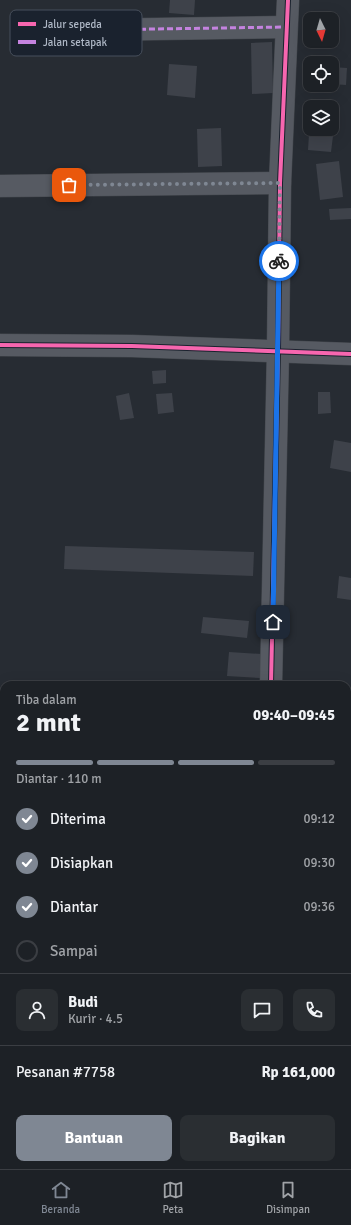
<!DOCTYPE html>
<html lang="id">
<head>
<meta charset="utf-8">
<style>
  :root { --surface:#1d2126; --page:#2a2e32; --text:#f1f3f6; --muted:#a0a3a7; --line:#3b3e43; --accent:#7f8793 }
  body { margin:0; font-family:Signika,sans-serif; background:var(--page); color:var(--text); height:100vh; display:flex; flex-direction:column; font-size:15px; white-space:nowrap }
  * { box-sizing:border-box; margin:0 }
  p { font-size:13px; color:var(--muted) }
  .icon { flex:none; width:22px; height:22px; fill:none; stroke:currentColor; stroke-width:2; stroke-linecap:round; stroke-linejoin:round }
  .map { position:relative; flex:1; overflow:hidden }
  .details { position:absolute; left:0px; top:681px; width:351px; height:488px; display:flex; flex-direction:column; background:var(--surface); border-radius:12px 12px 0 0; box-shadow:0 4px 16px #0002,0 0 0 1px var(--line) }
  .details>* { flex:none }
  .needle { width:26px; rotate:175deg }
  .tools { position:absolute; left:303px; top:12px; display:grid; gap:8px }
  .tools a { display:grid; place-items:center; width:36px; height:36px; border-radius:8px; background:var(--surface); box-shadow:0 4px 16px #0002,0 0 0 1px var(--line); font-size:20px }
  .pin { position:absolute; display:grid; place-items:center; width:34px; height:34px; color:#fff; margin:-17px; border-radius:8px; box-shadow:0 2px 6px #0006 }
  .courier { position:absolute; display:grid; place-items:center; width:40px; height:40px; margin:-20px; border:3px solid #1a73e8; border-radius:50%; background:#fff; color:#222; box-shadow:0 1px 5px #0007 }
  .summary em { font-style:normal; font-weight:700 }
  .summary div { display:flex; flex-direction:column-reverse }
  .summary { display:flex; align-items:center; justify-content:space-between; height:68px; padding:0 16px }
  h1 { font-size:26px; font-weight:700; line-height:30px }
  .bar { display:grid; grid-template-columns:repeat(4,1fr); gap:6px 4px; align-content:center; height:48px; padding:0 16px }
  .bar i { height:5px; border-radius:3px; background:var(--line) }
  .bar .active { background:var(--accent) }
  .bar p { grid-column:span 4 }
  .line { display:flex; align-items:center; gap:10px; padding:0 16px; border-top:1px solid var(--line) }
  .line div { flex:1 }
  .round { display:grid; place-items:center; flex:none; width:42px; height:42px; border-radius:8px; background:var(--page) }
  ol { padding:0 16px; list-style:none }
  li { display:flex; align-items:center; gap:12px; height:44px }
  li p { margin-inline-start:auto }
  li .icon { padding:4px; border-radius:50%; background:var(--accent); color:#fff; stroke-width:4 }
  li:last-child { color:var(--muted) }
  li i { width:22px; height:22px; border:2px solid var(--line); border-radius:50% }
  .primary-button { display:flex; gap:8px; margin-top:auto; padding:8px 16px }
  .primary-button a { flex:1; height:46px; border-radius:8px; background:var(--accent); color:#fff; font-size:16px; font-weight:700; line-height:46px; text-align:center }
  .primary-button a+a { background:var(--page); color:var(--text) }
  .tab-bar { display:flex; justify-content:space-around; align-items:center; height:56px; border-top:1px solid var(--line); background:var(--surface); font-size:11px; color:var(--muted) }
  .tab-bar a { display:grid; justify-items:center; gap:2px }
  .tab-bar .active { color:var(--accent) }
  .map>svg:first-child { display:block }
  .building { fill:#3e424a }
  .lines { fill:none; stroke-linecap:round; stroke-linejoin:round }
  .minor-casing { stroke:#44484e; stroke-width:23 }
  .minor { stroke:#565a62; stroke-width:22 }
  .quiet { stroke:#c483df; stroke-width:3; stroke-dasharray:6 3; stroke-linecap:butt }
  .cycleway-casing { stroke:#1a222e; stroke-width:6 }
  .cycleway { stroke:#f766af; stroke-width:4 }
  .done { stroke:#7f8793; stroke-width:4; stroke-dasharray:0 7.2 }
  .route { stroke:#1a73e8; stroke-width:5 }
  .key { fill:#1a222e; stroke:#474f5c; stroke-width:1 }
  .key-label { font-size:11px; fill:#afb8c6 }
</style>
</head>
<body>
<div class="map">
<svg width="351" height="1169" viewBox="0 0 351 1169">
  <rect width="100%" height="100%" fill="#272c33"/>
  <g class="building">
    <polygon points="170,0 195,0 194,15 169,13"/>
    <polygon points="272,42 273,93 252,94 251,43"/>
    <polygon points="169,64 197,66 195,98 167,95"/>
    <polygon points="332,67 347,68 346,85 332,84"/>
    <polygon points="221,128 222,166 198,167 197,129"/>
    <polygon points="309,134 333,136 331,152 308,150"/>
    <polygon points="339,161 343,197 320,200 316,164"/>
    <polygon points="351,208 351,219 330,220 329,209"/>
    <polygon points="166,370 166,383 153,384 152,371"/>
    <polygon points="318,392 330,392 331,413 318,414"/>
    <polygon points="129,393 134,418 120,420 116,396"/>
    <polygon points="172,393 174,412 158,414 156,394"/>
    <polygon points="334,440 351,443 351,472 330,468"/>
    <polygon points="65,546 254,552 253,576 64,569"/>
    <polygon points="339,576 351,578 351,600 337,598"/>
    <polygon points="203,617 249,621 247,638 201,633"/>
    <polygon points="229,652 262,654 260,678 227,676"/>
    <rect x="347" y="715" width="4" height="18"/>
    <rect x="347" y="907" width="4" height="18"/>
    <rect x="347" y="966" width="4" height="36"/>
  </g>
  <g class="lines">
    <g class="minor-casing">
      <g id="minor">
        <polyline points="23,31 286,27"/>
        <polyline points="0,186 280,183"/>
        <polyline points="0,345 132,346 351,354"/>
        <polyline points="271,685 278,350 280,183 288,0"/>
        <polyline points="51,1169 52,1165"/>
      </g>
    </g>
    <use href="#minor" class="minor"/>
    <polyline class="quiet" points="23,31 286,27"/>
    <g class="cycleway-casing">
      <g id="cycleway">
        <polyline points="0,345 132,346 351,354"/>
        <polyline points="271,685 278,350 280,183 288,0"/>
      </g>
    </g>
    <use href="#cycleway" class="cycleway"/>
  </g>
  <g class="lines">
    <polyline class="done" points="69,185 280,183 279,261"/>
    <polyline class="route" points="273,622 279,261"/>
  </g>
  <rect x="10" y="10" width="132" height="46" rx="6" class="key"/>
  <rect x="18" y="22" width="18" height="4" fill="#f766af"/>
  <rect x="18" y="40" width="18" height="4" fill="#c483df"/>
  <g class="key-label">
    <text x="43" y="28">Jalur sepeda</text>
    <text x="43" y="46">Jalan setapak</text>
  </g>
</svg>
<div class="tools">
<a><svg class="needle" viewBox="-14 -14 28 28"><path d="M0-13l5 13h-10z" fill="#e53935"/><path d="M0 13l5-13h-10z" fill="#a0a3a7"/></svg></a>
<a><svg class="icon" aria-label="locate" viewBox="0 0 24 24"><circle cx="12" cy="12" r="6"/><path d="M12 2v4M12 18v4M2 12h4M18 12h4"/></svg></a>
<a><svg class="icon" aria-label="layers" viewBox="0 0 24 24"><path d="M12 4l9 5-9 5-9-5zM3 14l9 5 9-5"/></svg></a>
</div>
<div class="pin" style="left:69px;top:185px;background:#ea580c"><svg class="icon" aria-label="bag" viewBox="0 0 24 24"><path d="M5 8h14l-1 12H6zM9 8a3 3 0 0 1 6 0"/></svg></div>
<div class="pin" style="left:273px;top:622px;background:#1f2937"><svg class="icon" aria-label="home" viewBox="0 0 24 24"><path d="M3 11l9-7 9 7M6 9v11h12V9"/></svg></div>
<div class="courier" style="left:279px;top:261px"><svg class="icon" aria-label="bike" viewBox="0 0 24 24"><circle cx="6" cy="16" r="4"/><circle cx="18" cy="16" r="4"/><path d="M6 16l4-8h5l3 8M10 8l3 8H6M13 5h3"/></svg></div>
<section class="details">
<div class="summary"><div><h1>2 mnt</h1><p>Tiba dalam</p></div><em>09:40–09:45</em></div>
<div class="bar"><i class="active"></i><i class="active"></i><i class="active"></i><i></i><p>Diantar · 110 m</p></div>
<ol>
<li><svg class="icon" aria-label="check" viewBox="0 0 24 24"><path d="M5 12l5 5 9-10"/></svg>Diterima<p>09:12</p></li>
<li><svg class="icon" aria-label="check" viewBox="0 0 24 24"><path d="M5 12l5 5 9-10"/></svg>Disiapkan<p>09:30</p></li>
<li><svg class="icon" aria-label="check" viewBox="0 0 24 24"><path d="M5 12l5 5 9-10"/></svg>Diantar<p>09:36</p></li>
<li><i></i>Sampai</li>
</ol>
<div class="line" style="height:72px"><a class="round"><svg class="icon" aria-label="person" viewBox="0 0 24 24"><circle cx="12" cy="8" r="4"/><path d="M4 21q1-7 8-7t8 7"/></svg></a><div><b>Budi</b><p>Kurir · 4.5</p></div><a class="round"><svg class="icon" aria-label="chat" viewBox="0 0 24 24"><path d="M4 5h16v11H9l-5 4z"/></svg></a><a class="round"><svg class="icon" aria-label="phone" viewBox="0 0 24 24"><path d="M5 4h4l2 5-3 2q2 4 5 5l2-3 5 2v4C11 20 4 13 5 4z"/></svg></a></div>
<div class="line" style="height:52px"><div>Pesanan #7758</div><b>Rp 161,000</b></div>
<div class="primary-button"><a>Bantuan</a><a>Bagikan</a></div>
</section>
</div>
<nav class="tab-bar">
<a class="active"><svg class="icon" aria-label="home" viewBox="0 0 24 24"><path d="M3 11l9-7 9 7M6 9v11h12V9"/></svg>Beranda</a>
<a><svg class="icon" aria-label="map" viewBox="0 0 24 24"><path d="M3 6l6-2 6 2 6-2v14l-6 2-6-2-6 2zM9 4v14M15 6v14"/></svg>Peta</a>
<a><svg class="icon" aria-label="saved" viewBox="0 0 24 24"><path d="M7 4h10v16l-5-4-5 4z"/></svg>Disimpan</a>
</nav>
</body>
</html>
